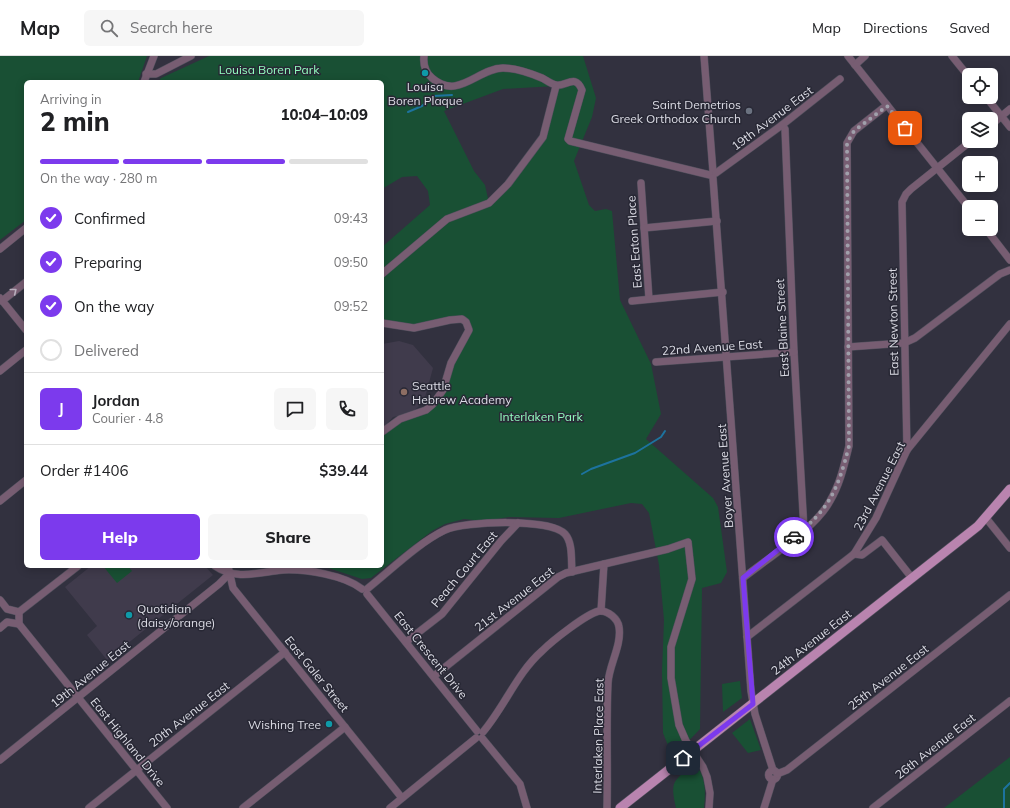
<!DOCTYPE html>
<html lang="en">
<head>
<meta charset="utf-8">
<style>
  :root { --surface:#fff; --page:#f6f6f6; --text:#202124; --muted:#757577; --line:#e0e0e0; --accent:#7c3aed }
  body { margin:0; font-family:Mulish,sans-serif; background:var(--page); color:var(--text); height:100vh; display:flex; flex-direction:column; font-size:15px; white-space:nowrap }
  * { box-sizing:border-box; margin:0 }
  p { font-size:13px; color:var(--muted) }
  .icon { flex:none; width:22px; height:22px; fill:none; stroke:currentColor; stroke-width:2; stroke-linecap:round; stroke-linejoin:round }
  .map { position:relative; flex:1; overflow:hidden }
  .drawer { position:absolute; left:24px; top:24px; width:360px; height:488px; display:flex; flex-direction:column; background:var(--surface); border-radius:6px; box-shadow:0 2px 10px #0003 }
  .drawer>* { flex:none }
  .tools { position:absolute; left:962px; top:12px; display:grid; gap:8px }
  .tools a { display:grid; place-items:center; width:36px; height:36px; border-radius:6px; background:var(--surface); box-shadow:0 2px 10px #0003; font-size:20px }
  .pin { position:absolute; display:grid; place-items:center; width:34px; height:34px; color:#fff; margin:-17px; border-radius:8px; box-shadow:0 2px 6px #0006 }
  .courier { position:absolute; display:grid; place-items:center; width:40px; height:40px; margin:-20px; border:3px solid #7c3aed; border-radius:50%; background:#fff; color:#222; box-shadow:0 1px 5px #0007 }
  .headline em { font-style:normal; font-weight:800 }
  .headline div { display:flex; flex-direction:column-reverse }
  .headline { display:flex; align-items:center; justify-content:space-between; height:68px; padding:0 16px }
  h1 { font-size:26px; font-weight:800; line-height:30px }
  .bar { display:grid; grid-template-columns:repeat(4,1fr); gap:6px 4px; align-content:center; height:48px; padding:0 16px }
  .bar i { height:5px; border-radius:3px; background:var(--line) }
  .bar .selected { background:var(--accent) }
  .bar p { grid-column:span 4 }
  .line { display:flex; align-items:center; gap:10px; padding:0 16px; border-top:1px solid var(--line) }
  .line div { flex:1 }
  .round { display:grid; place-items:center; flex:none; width:42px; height:42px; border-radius:6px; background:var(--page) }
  ol { padding:0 16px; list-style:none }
  li { display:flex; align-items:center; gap:12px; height:44px }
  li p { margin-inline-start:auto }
  li .icon { padding:4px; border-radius:50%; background:var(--accent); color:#fff; stroke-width:4 }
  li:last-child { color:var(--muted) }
  li i { width:22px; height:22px; border:2px solid var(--line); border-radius:50% }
  .action { display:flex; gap:8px; margin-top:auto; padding:8px 16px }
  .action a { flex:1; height:46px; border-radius:6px; background:var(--accent); color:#fff; font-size:16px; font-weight:800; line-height:46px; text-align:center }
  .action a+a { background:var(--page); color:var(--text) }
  header { display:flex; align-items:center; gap:24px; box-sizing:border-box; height:56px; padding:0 20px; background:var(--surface); border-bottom:1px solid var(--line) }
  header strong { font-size:19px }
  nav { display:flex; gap:22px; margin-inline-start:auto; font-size:14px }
  .search { width:280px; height:36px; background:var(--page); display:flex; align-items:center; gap:10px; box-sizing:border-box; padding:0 14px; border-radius:6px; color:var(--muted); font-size:15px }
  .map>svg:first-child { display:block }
  .education { fill:#403b4c }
  .green { fill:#195034; fill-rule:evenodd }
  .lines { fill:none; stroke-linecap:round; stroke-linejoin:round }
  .stream { stroke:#1d739e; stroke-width:2 }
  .minor-casing { stroke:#51505d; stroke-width:8 }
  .major-casing { stroke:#51505d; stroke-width:10 }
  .minor { stroke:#775d72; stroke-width:7 }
  .major { stroke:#b984af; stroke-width:9 }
  .oneway { stroke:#b9b0bd }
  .done { stroke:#a0a0ab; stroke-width:4; stroke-dasharray:0 7.2 }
  .route { stroke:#7c3aed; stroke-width:5 }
  .culture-dot { fill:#0f9aa8; stroke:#282835; stroke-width:1.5 }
  .worship-dot { fill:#6b7280; stroke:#282835; stroke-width:1.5 }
  .education-dot { fill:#8d6e63; stroke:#282835; stroke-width:1.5 }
  .labels { text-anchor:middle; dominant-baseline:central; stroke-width:3; stroke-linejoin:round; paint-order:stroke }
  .park-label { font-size:12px; fill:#93fec0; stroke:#282835 }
  .poi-label { font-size:12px; fill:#dcdce5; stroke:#282835; text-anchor:end }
  .street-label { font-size:12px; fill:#dcdce5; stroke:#282835 }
</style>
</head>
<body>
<header>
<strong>Map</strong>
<div class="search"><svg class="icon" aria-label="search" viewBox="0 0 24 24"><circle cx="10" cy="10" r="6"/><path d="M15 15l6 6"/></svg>Search here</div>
<nav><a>Map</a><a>Directions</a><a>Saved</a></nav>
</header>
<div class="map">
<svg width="1010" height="752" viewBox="0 0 1010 752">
  <rect width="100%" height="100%" fill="#32313f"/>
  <g class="education">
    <polygon points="399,285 413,289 433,312 424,345 412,357 393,361 382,373 382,288"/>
    <polygon points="91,510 205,510 213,519 107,604 87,579 97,570 65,531"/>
  </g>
  <g class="green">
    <polygon points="0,0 147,0 138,26 26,26 26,164 0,184"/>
    <path d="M209,0H583L596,42L592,61L574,105L589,149L595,155L606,153L612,155L620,244L651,308L661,358L646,383L713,442L718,451L727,516L721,527L702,532L700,673L683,691L677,694L669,692L663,677L662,615L664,564L659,509L649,457L642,448L631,447L559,462L509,461L484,465L464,463L445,468L432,475L371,522L362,523L322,510H382V376L433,348L467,279L463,263L421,271L382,267V191L430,149L428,135L417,120L402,121L382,133V26H158L161,22ZM556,30L536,93L489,147L485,129L474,115L444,55L503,33Z"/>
    <polygon points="103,510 128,510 132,515 117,527"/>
    <polygon points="740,625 742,642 723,656 722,628"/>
    <polygon points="750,663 761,694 748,697 732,677"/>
    <polygon points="1010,701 1010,752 944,752"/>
    <path d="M694,708C706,718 706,737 704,752H676C670,724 673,726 694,708Z"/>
  </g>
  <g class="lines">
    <g class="stream">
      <polyline points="408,56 422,50 433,40 452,39"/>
      <polyline points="582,418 591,413 635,397 661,381 665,375"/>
      <polyline points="1004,752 1004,733 1010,727"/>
    </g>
    <g class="minor-casing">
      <g id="minor">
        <path d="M424,0C423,9 425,16 432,22C458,45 478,12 503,12C517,12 530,17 542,22C546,24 551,28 556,29C566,31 575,17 582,34L568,83L570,85L710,119"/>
        <polyline points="704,0 713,116"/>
        <polyline points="848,0 969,152"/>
        <polyline points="952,0 969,21"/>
        <polyline points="855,9 865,0"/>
        <polyline points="146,18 156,18 191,0"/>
        <polyline points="144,26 154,0"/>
        <polyline points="986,41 1010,71"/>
        <polyline points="782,69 785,73 794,296 804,474"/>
        <polyline points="991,69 1010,53"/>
        <polyline points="716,117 782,69 840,23"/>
        <polyline points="713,122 751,635 755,658 773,714"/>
        <polyline points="641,127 649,243"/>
        <polyline points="644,172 717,165"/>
        <polyline points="986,173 1010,204"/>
        <polyline points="0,193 26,172"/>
        <polyline points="382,218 447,163 489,147 508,128 543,81 556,30"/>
        <polyline points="0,242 26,274"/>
        <polyline points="2,245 26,226"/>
        <polyline points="632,245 723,236"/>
        <polyline points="382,267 414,272 450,264 462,263 466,266 469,274 451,307 443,334 433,348 426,354 400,363 382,376"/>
        <polyline points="848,291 904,287 915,282 1000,218 1010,214"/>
        <polyline points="656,306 794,296"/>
        <polyline points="0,315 26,294"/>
        <polyline points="907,394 902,146 906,138 911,133 971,85"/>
        <polyline points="0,445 26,424"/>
        <polyline points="986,462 1010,492"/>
        <polyline points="854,498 862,499 882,484 912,522"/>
        <path d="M215,510C236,525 260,516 283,514C306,513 344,519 362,533"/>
        <polyline points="228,510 233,532 402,742"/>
        <path d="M743,522C768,502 816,472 830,445C840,428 844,410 849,390L847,87L854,75L887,49"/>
        <path d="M367,533C391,514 418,487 445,474C465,465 551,462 565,478C573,487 571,504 572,516"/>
        <polyline points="367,538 477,675"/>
        <polyline points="0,544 7,553 19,556"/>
        <polyline points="601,555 604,508"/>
        <polyline points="19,556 19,568 167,752"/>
        <polyline points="19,556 78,510"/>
        <polyline points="0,572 7,566 19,568"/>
        <polyline points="747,581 854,498 876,462 907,394 1010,268"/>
        <polyline points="406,586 442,558 501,485 518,467"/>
        <polyline points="434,620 558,521 566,517 668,493 688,486 692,523 671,591 671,622 679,669 686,685 703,711 707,721 710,737 709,752"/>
        <path d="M483,676C505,650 517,617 542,595C552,585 586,558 599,555C608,554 618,563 619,571C622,589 609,609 608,627C606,669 608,711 607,752"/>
        <polyline points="482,682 520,728 527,752"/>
        <polyline points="0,704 219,528 229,518"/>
        <circle cx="773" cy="719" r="4.5"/>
        <polyline points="777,718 787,714 1010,539"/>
        <polyline points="89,752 285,596"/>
        <polyline points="243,752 345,671"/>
        <polyline points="390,752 476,682"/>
        <polyline points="764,752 773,723"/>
        <polyline points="873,752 1010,645"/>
      </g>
    </g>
    <g class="major-casing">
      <polyline id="major" points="620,752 978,470 1010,433"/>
    </g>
    <use href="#minor" class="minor"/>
    <use href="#major" class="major"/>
  </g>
  <defs><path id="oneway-chevron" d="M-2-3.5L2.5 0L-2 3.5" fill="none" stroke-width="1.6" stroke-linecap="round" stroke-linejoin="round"/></defs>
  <use class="oneway" href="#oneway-chevron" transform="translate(14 235) rotate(-39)"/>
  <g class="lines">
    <path class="done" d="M794,481C830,453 838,433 849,390L847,87L854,75L887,50L905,72"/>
    <polyline class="route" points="683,702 753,648 743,522 794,481"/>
  </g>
  <g class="culture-dot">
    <circle cx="425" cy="17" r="4"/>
    <circle cx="129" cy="559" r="4"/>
    <circle cx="329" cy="668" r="4"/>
  </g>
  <circle class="worship-dot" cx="749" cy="55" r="4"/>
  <circle class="education-dot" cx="404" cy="336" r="4"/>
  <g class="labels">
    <g class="park-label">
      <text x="269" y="13">Louisa Boren Park</text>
      <text x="541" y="360">Interlaken Park</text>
    </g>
    <g class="poi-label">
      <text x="425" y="30" text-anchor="middle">Louisa<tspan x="425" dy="14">Boren Plaque</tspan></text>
      <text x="741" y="48">Saint Demetrios<tspan x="741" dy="14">Greek Orthodox Church</tspan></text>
      <text x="412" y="329" text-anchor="start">Seattle<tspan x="412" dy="14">Hebrew Academy</tspan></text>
      <text x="137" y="552" text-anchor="start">Quotidian<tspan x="137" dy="14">(daisy/orange)</tspan></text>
      <text x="321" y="668">Wishing Tree</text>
    </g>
    <g class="street-label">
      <text transform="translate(772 62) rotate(-37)">19th Avenue East</text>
      <text transform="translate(634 186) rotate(-94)">East Eaton Place</text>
      <text transform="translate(893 266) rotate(-91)">East Newton Street</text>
      <text transform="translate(782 272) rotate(-93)">East Blaine Street</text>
      <text transform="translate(712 291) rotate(-4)">22nd Avenue East</text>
      <text transform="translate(725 420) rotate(-94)">Boyer Avenue East</text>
      <text transform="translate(879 430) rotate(-63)">23rd Avenue East</text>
      <text transform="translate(464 513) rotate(-50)">Peach Court East</text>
      <text transform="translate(514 543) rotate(-38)">21st Avenue East</text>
      <text transform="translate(811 586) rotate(-38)">24th Avenue East</text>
      <text transform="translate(431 599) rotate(51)">East Crescent Drive</text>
      <text transform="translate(90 618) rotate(-39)">19th Avenue East</text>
      <text transform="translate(317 618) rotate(51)">East Galer Street</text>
      <text transform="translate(888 621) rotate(-38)">25th Avenue East</text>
      <text transform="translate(189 658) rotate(-38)">20th Avenue East</text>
      <text transform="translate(598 680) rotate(-89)">Interlaken Place East</text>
      <text transform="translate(128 686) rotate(51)">East Highland Drive</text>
      <text transform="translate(935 690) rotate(-38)">26th Avenue East</text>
    </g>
  </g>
</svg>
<div class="tools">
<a><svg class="icon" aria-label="locate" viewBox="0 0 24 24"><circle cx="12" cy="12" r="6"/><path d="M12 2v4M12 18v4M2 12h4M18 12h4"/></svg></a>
<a><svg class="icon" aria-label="layers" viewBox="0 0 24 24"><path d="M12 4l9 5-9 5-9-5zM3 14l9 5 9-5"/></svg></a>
<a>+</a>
<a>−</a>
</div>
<div class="pin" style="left:905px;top:72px;background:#ea580c"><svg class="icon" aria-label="bag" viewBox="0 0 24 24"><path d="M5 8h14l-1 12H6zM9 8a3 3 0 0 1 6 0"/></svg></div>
<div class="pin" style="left:683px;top:702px;background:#1f2937"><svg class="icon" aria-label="home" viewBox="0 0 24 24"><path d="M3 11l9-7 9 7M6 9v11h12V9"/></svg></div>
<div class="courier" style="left:794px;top:481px"><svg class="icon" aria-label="car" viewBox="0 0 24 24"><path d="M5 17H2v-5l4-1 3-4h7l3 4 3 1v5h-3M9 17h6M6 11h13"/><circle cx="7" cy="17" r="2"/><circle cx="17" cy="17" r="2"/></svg></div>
<section class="drawer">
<div class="headline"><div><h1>2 min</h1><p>Arriving in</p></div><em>10:04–10:09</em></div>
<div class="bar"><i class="selected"></i><i class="selected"></i><i class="selected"></i><i></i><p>On the way · 280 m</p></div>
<ol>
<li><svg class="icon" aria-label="check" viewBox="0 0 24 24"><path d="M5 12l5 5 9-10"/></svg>Confirmed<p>09:43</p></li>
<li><svg class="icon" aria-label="check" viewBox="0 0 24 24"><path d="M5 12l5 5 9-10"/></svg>Preparing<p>09:50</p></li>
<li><svg class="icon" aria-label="check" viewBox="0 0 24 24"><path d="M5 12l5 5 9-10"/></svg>On the way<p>09:52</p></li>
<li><i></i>Delivered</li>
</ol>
<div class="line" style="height:72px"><b class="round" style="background:var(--accent);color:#fff">J</b><div><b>Jordan</b><p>Courier · 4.8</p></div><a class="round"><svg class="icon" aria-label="chat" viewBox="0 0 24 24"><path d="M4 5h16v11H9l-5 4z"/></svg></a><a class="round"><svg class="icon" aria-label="phone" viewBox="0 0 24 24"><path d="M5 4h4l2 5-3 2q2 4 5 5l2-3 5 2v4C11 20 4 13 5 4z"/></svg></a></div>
<div class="line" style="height:52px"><div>Order #1406</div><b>$39.44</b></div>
<div class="action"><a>Help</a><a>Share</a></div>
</section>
</div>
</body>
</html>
